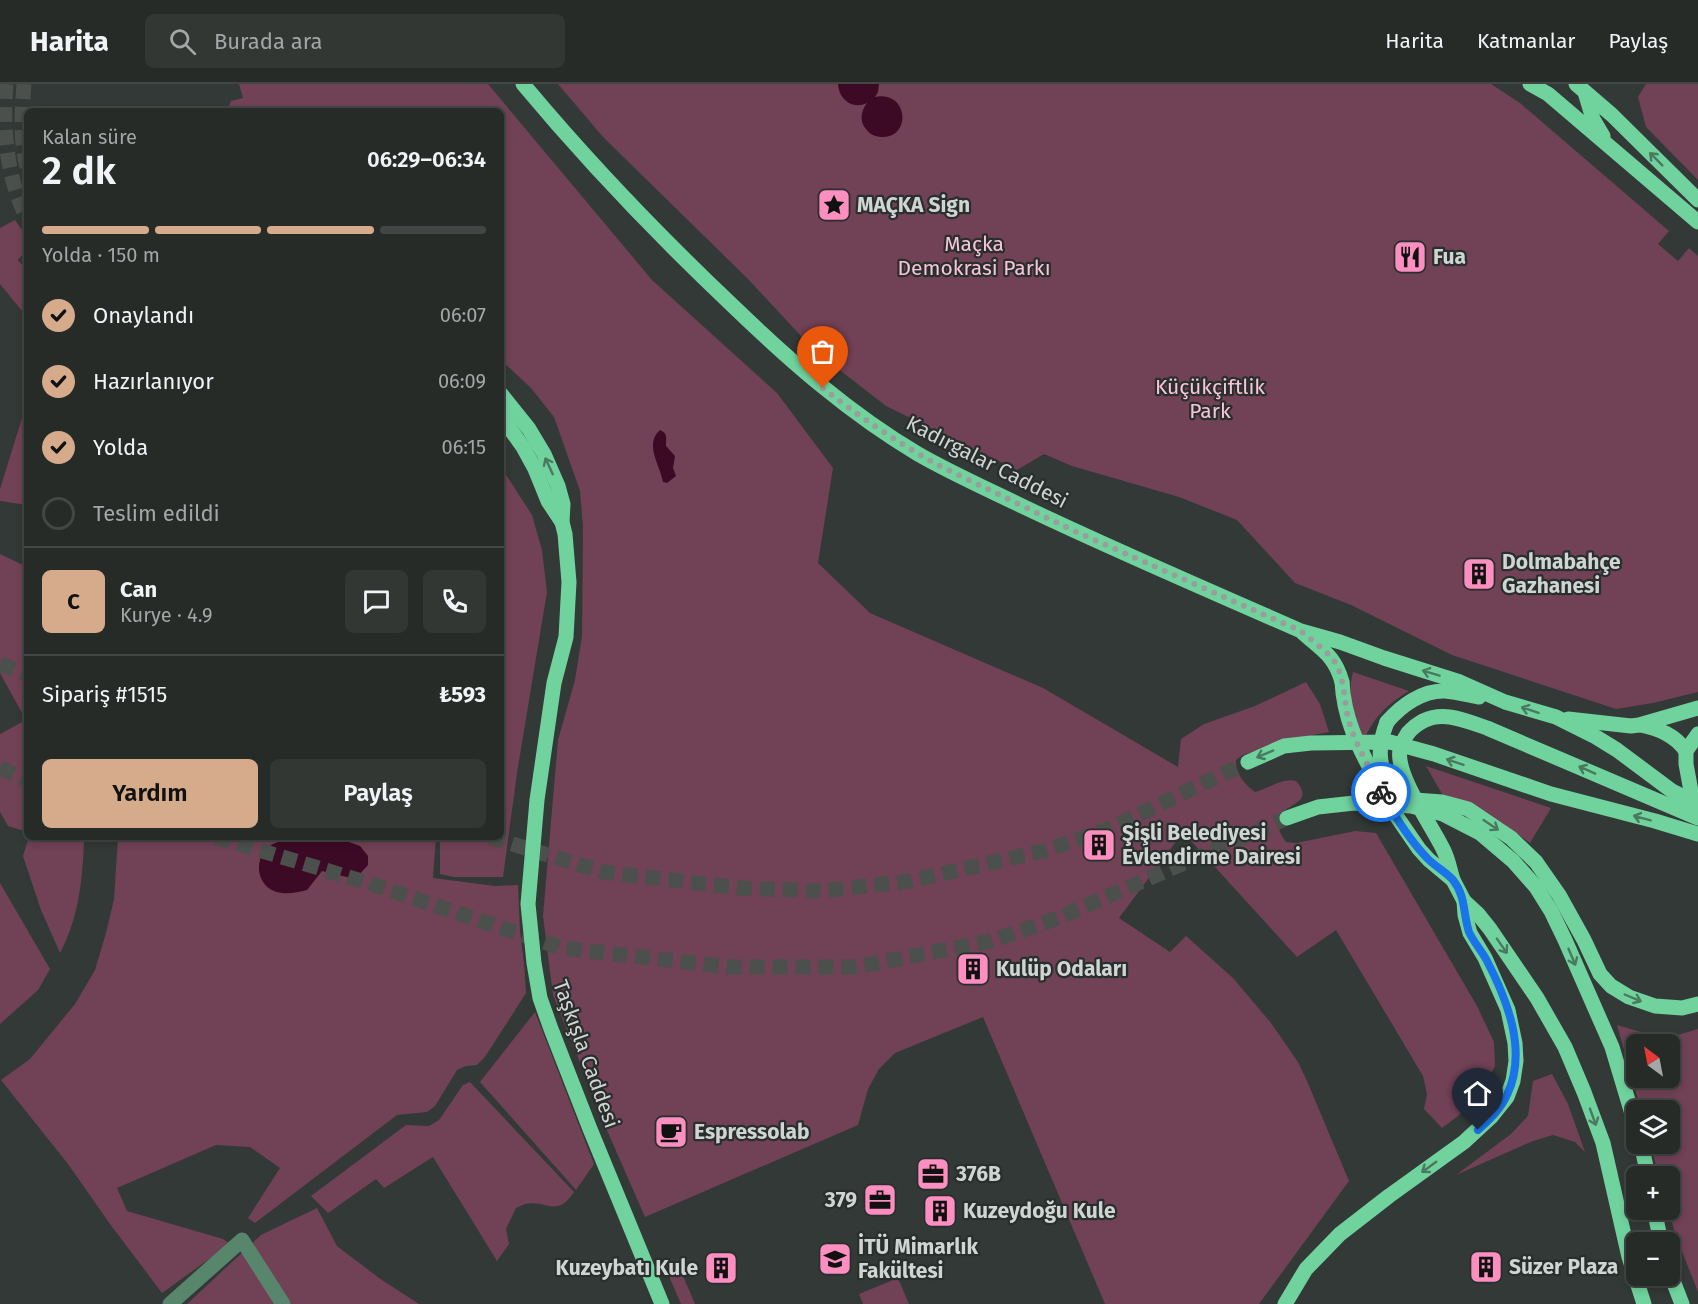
<!DOCTYPE html>
<html lang="tr">
<head>
<meta charset="utf-8">
<style>
  :root { --surface:#262b28; --page:#323734; --text:#f1f3f6; --muted:#a4a7a8; --line:#424745; --accent:#d6ab8b }
  body { margin:0; font-family:"Fira Sans",sans-serif; background:var(--page); color:var(--text); height:100vh; display:flex; flex-direction:column; font-size:22px; white-space:nowrap }
  * { box-sizing:border-box; margin:0 }
  p { font-size:20px; color:var(--muted) }
  .icon { flex:none; width:33px; height:33px; fill:none; stroke:currentColor; stroke-width:2; stroke-linecap:round; stroke-linejoin:round }
  .map { position:relative; flex:1; overflow:hidden }
  .panel { position:absolute; left:24px; top:24px; width:480px; height:732px; display:flex; flex-direction:column; background:var(--surface); border-radius:9px; box-shadow:0 3px 9px #0003,0 0 0 2px var(--line) }
  .panel>* { flex:none }
  .needle { width:39px; rotate:328deg }
  .fabs { position:absolute; left:1626px; top:950px; display:grid; gap:12px }
  .fabs a { display:grid; place-items:center; width:54px; height:54px; border-radius:9px; background:var(--surface); box-shadow:0 3px 9px #0003,0 0 0 2px var(--line); font-size:30px }
  .pin { position:absolute; display:grid; place-items:center; width:51px; height:51px; color:#fff; margin:-62px -26px; border-radius:50% 50% 50% 0; rotate:-45deg; box-shadow:0 0 6px #0007 }
  .pin .icon { rotate:45deg }
  .courier { position:absolute; display:grid; place-items:center; width:60px; height:60px; margin:-30px; border:4px solid #1a73e8; border-radius:50%; background:#fff; color:#222; box-shadow:0 2px 8px #0007 }
  .overview em { font-style:normal; font-weight:600 }
  .overview div { display:flex; flex-direction:column-reverse }
  .overview { display:flex; align-items:center; justify-content:space-between; height:102px; padding:0 18px }
  h1 { font-size:39px; font-weight:600; line-height:45px }
  .bar { display:grid; grid-template-columns:repeat(4,1fr); gap:9px 6px; align-content:center; height:72px; padding:0 18px }
  .bar i { height:8px; border-radius:4px; background:var(--line) }
  .bar .active { background:var(--accent) }
  .bar p { grid-column:span 4 }
  .line { display:flex; align-items:center; gap:15px; padding:0 18px; border-top:2px solid var(--line) }
  .line div { flex:1 }
  .round { display:grid; place-items:center; flex:none; width:63px; height:63px; border-radius:9px; background:var(--page) }
  ol { padding:0 18px; list-style:none }
  li { display:flex; align-items:center; gap:18px; height:66px }
  li p { margin-inline-start:auto }
  li .icon { padding:6px; border-radius:50%; background:var(--accent); color:#111; stroke-width:4 }
  li:last-child { color:var(--muted) }
  li i { width:33px; height:33px; border:3px solid var(--line); border-radius:50% }
  .action { display:flex; gap:12px; margin-top:auto; padding:12px 18px }
  .action a { flex:1; height:69px; border-radius:9px; background:var(--accent); color:#111; font-size:24px; font-weight:600; line-height:69px; text-align:center }
  .action a+a { background:var(--page); color:var(--text) }
  header { display:flex; align-items:center; gap:36px; box-sizing:border-box; height:84px; padding:0 30px; background:var(--surface); border-bottom:2px solid var(--line) }
  header strong { font-size:28px }
  nav { display:flex; gap:33px; margin-inline-start:auto; font-size:21px }
  .search { width:420px; height:54px; background:var(--page); display:flex; align-items:center; gap:15px; box-sizing:border-box; padding:0 21px; border-radius:9px; color:var(--muted); font-size:22px }
  .map>svg:first-child { display:block }
  .green { fill:#714156; fill-rule:evenodd }
  .water { fill:#3c0a24 }
  .lines { fill:none; stroke-linecap:round; stroke-linejoin:round }
  .major-tunnel { stroke:#4b504d; stroke-width:15; stroke-dasharray:15 8; stroke-linecap:butt }
  .minor { stroke:#58866c; stroke-width:15 }
  .major { stroke:#70d39e; stroke-width:15 }
  .major-bridge { stroke:#70d39e; stroke-width:15 }
  .oneway { stroke:#49795f }
  .done { stroke:#999e9b; stroke-width:6; stroke-dasharray:0 10.8 }
  .route { stroke:#1a73e8; stroke-width:8 }
  .labels { text-anchor:middle; dominant-baseline:central; stroke-width:4.5; stroke-linejoin:round; paint-order:stroke }
  .poi-label { font-size:21px; font-weight:bold; fill:#d0d4d2; stroke:#292f2c; text-anchor:start }
  .park-label { font-size:21px; fill:#f9c3d9; stroke:#292f2c }
  .street-label { font-size:21px; fill:#d0d4d2; stroke:#292f2c }
</style>
</head>
<body>
<header>
<strong>Harita</strong>
<div class="search"><svg class="icon" aria-label="search" viewBox="0 0 24 24"><circle cx="10" cy="10" r="6"/><path d="M15 15l6 6"/></svg>Burada ara</div>
<nav><a>Harita</a><a>Katmanlar</a><a>Paylaş</a></nav>
</header>
<div class="map">
<svg width="1698" height="1220" viewBox="0 0 1698 1220">
  <rect width="100%" height="100%" fill="#333936"/>
  <g class="green">
    <path d="M239,0H488L652,196L777,309L833,384L818,479L870,529L1043,604L1178,683L1181,655L1204,640L1255,622L1306,598L1320,620L1329,648L1278,658L1241,672L1236,676C1235,689 1244,700 1255,708C1268,705 1283,693 1296,697C1319,723 1275,718 1278,741C1279,747 1282,753 1286,758L1296,759L1355,747L1376,749L1477,922L1494,958L1495,982L1481,1008L1458,1032L1442,1044L1424,1025L1427,1010L1423,992L1336,846L1297,873L1183,748L1119,834L1170,868L1186,852L1233,894L1271,939L1298,978L1307,997L1349,1097L1259,1220H1105L983,933L895,969L879,985L868,1005L858,1041L645,1133L606,1044L553,911L543,832L558,656L575,596L582,552L583,443L580,407L554,333L531,304L501,276V27H227L231,17L243,14Z"/>
    <polygon points="558,0 1491,0 1520,19 1669,147 1658,160 1678,177 1689,164 1698,172 1698,608 1653,619 1616,625 1452,571 1351,521 1295,499 1237,436 1179,413 1072,382 1044,370 1017,386 886,322 814,266 747,194 603,53"/>
    <polygon points="1646,0 1698,0 1698,96 1646,43 1638,13"/>
    <polygon points="15,136 27,153 27,166 18,176 27,186 27,233 0,200 0,144"/>
    <polygon points="27,318 27,421 0,417 0,405"/>
    <polygon points="501,383 532,431 542,466 547,508 517,689 503,793 454,793 440,790 440,753 501,753"/>
    <polygon points="0,470 23,481 27,498 27,745 24,747 8,742 0,728 0,650 26,636 0,589"/>
    <path d="M1353,588L1409,607C1386,621 1374,633 1363,658C1352,638 1347,611 1353,588Z"/>
    <polygon points="1426,682 1551,724 1530,759 1501,738 1470,721 1442,710"/>
    <path d="M29,753H84C83,793 79,833 60,869L41,826L23,772Z"/>
    <polygon points="118,753 436,753 433,794 495,802 518,801 520,847 524,879 526,909 485,973 477,981 466,982 457,986 435,1022 427,1028 397,1031 255,1139 248,1134 280,1084 250,1063 216,1061 117,1104 127,1127 223,1155 230,1160 162,1209 110,1140 68,1080 1,996 30,975 75,920 95,886 106,849 114,815"/>
    <polygon points="0,799 50,885 38,906 0,940"/>
    <polygon points="535,928 594,1080 576,1106 480,998"/>
    <path d="M1617,941L1664,955L1698,945V1208L1676,1152L1668,1125H1670V1092H1659L1650,1059H1670V1026H1641ZM1636,960H1670V993H1636Z"/>
    <polygon points="1552,990 1568,1020 1585,1068 1575,1058 1553,1051 1533,1057 1456,1091 1511,1050 1528,1032 1533,997"/>
    <path d="M470,998L574,1108C556,1135 547,1115 525,1120C522,1121 519,1123 516,1124L506,1145L509,1160L497,1177L433,1073L384,1104L376,1095L328,1129L311,1112L406,1041L429,1042L439,1036L463,1001Z"/>
    <polygon points="317,1124 337,1162 379,1194 419,1220 187,1220 261,1151"/>
    <polygon points="677,1178 695,1220 681,1220 665,1183"/>
    <polygon points="898,1194 909,1220 863,1220 859,1210"/>
  </g>
  <g class="water">
    <path d="M838,0H879L878,8L875,13C908,6 912,53 883,53C876,53 870,51 866,45C859,37 861,27 867,19C852,26 839,15 838,0Z"/>
    <path d="M660,346C668,349 666,354 666,362L675,372L673,384L676,392L667,399L663,398C660,381 644,360 660,346Z"/>
    <path d="M346,757L360,762L368,772V781L355,795L322,787L307,806C299,808 290,810 282,809C253,806 251,766 278,758Z"/>
  </g>
  <g class="lines">
    <g class="major-tunnel">
      <path d="M6,0C2,47 7,92 27,135"/>
      <path d="M24,0C22,28 20,55 27,83"/>
      <polyline points="0,580 27,591"/>
      <polyline points="0,684 27,696"/>
      <polyline points="216,753 365,798 562,864 729,883 856,883 991,857 1058,834 1287,734"/>
      <polyline points="490,753 603,788 741,804 822,807 910,797 1043,767 1104,747 1248,678"/>
    </g>
    <polyline class="minor" points="170,1220 242,1156 283,1220"/>
    <g class="major">
      <path d="M523,0C588,78 659,152 733,222C790,277 849,329 918,370C951,389 987,405 1022,422C1114,466 1208,506 1301,547L1340,558L1384,574L1460,598L1505,618L1556,633L1596,653L1617,666L1672,707L1698,720"/>
      <polyline points="1530,0 1548,10 1698,138"/>
      <polyline points="1576,0 1612,31 1698,116"/>
      <polyline points="1585,8 1593,35 1603,52"/>
      <polyline points="501,310 529,345 544,370 558,402 563,420 562,438 565,450 569,498 566,553 554,599 537,716 528,820 534,879 540,914 551,945 590,1045 662,1220"/>
      <polyline points="501,332 523,363 535,385 548,417 562,438"/>
      <path d="M1303,549C1322,566 1335,572 1342,598"/>
      <polyline points="1568,635 1631,642 1639,641 1698,624"/>
      <path d="M1387,638C1401,622 1422,606 1445,607C1457,608 1468,611 1479,613"/>
      <path d="M1641,641C1659,645 1675,651 1686,667"/>
      <path d="M1408,649C1432,622 1458,634 1487,644L1698,734"/>
      <polyline points="1248,678 1284,662 1311,659 1390,658 1434,670 1551,710 1655,737 1698,750"/>
      <polyline points="1415,716 1442,718 1468,725 1511,754 1536,778 1559,811 1584,856 1600,890 1611,902 1629,913 1655,922 1682,924 1698,920"/>
      <polyline points="1693,718 1686,680 1686,667 1698,650"/>
      <polyline points="1397,733 1419,765 1429,776 1453,796 1464,817 1478,830 1490,845 1537,914 1565,963 1584,1008 1603,1059 1629,1173 1644,1220"/>
      <polyline points="1287,734 1318,723 1354,719 1411,722 1443,730 1480,749 1513,777 1536,803 1551,827 1565,856 1612,963 1636,1043"/>
      <polyline points="1641,1059 1648,1092"/>
      <polyline points="1654,1125 1661,1158"/>
      <polyline points="1670,1189 1682,1220"/>
      <polyline points="1285,1220 1306,1185 1340,1150 1389,1112 1464,1058 1491,1033 1507,1013 1513,997 1516,977 1515,959 1508,926 1485,874 1470,849 1465,831 1464,817"/>
    </g>
    <g class="major-bridge">
      <path d="M1342,598C1344,634 1357,660 1374,692C1381,706 1388,720 1397,733"/>
      <path d="M1408,649C1404,655 1401,660 1400,666C1395,690 1432,742 1443,765C1448,774 1450,786 1453,796"/>
      <path d="M1387,702C1379,676 1377,664 1387,638"/>
    </g>
  </g>
  <defs><path id="oneway-shaft" d="M-6 0H5M1.5-3L5.5 0L1.5 3" fill="none" stroke-width="1.6" stroke-linecap="round" stroke-linejoin="round" transform="scale(1.5)"/></defs>
  <g class="oneway">
    <use href="#oneway-shaft" transform="translate(1656 75) rotate(-135)"/>
    <use href="#oneway-shaft" transform="translate(549 382) rotate(-115)"/>
    <use href="#oneway-shaft" transform="translate(1431 589) rotate(-163)"/>
    <use href="#oneway-shaft" transform="translate(1530 626) rotate(-162)"/>
    <use href="#oneway-shaft" transform="translate(1265 670) rotate(157)"/>
    <use href="#oneway-shaft" transform="translate(1455 678) rotate(-161)"/>
    <use href="#oneway-shaft" transform="translate(1587 686) rotate(-156)"/>
    <use href="#oneway-shaft" transform="translate(1642 734) rotate(-165)"/>
    <use href="#oneway-shaft" transform="translate(1491 741) rotate(34)"/>
    <use href="#oneway-shaft" transform="translate(1502 862) rotate(55)"/>
    <use href="#oneway-shaft" transform="translate(1572 873) rotate(67)"/>
    <use href="#oneway-shaft" transform="translate(1633 914) rotate(23)"/>
    <use href="#oneway-shaft" transform="translate(1593 1033) rotate(70)"/>
    <use href="#oneway-shaft" transform="translate(1429 1083) rotate(144)"/>
  </g>
  <g class="lines">
    <path class="done" d="M823,304C858,332 897,358 936,380L1072,446L1301,547C1313,558 1330,568 1337,582C1345,597 1344,623 1350,641C1357,664 1371,685 1381,708"/>
    <path class="route" d="M1381,708C1394,731 1409,756 1428,775C1436,783 1446,788 1453,796C1466,812 1463,830 1469,848C1473,857 1481,866 1486,875C1507,915 1528,967 1507,1011C1501,1025 1489,1036 1478,1046"/>
  </g>
  <defs>
    <g id="sight-square" transform="scale(1.725)"><rect x="-9" y="-9" width="18" height="18" rx="4" fill="#fd8ec0" stroke="#292f2c"/><path d="M0-6L1.8-2.2L6-1.7L2.9 1.2L3.7 5.4L0 3.3L-3.7 5.4L-2.9 1.2L-6-1.7L-1.8-2.2Z" fill="#111"/></g>
    <g id="restaurant-square" transform="scale(1.725)"><rect x="-9" y="-9" width="18" height="18" rx="4" fill="#fd8ec0" stroke="#292f2c"/><path d="M-5-6h1v4h1v-4h1v4h1v-4h1v5L-1.5 .5V6h-2V.5L-5-1ZM5-6V6H3V1.5H1.5Q1.5-4 5-6Z" fill="#111"/></g>
    <g id="building-square" transform="scale(1.725)"><rect x="-9" y="-9" width="18" height="18" rx="4" fill="#fd8ec0" stroke="#292f2c"/><path d="M-4-6H4V6H1V3H-1V6H-4ZM-2.5-4.3h1.7v1.8h-1.7ZM.8-4.3h1.7v1.8H.8ZM-2.5-1h1.7V.8h-1.7ZM.8-1h1.7V.8H.8Z" fill="#111"/></g>
    <g id="cafe-square" transform="scale(1.725)"><rect x="-9" y="-9" width="18" height="18" rx="4" fill="#fd8ec0" stroke="#292f2c"/><path d="M-5.5-4.5H6V0H3Q3 3.5 0 3.5H-2.5Q-5.5 3.5-5.5 0ZM3-3.2v2h1.7v-2ZM-6 4.5H4V6H-6Z" fill="#111"/></g>
    <g id="office-square" transform="scale(1.725)"><rect x="-9" y="-9" width="18" height="18" rx="4" fill="#fd8ec0" stroke="#292f2c"/><path d="M-6-3h4V-5.5h4V-3h4V5H-6ZM-1-4.5V-3h2v-1.5ZM-6 0V1H6V0Z" fill="#111"/></g>
    <g id="university-square" transform="scale(1.725)"><rect x="-9" y="-9" width="18" height="18" rx="4" fill="#fd8ec0" stroke="#292f2c"/><path d="M0-5L7-2L0 1L-7-2ZM-4 1L0 2.5L4 1V4Q0 6-4 4Z" fill="#111"/></g>
  </defs>
  <g fill-rule="evenodd">
    <use href="#sight-square" x="834" y="121"/>
    <use href="#restaurant-square" x="1410" y="173"/>
    <use href="#building-square" x="1479" y="490"/>
    <use href="#building-square" x="1099" y="761"/>
    <use href="#building-square" x="973" y="885"/>
    <use href="#cafe-square" x="671" y="1048"/>
    <use href="#office-square" x="933" y="1090"/>
    <use href="#office-square" x="880" y="1116"/>
    <use href="#building-square" x="940" y="1127"/>
    <use href="#university-square" x="835" y="1175"/>
    <use href="#building-square" x="1486" y="1183"/>
    <use href="#building-square" x="721" y="1184"/>
  </g>
  <g class="labels">
    <g class="poi-label">
      <text x="857" y="121">MAÇKA Sign</text>
      <text x="1433" y="173">Fua</text>
      <text x="1502" y="478">Dolmabahçe<tspan x="1502" dy="24">Gazhanesi</tspan></text>
      <text x="1122" y="749">Şişli Belediyesi<tspan x="1122" dy="24">Evlendirme Dairesi</tspan></text>
      <text x="996" y="885">Kulüp Odaları</text>
      <text x="694" y="1048">Espressolab</text>
      <text x="956" y="1090">376B</text>
      <text x="857" y="1116" text-anchor="end">379</text>
      <text x="963" y="1127">Kuzeydoğu Kule</text>
      <text x="858" y="1163">İTÜ Mimarlık<tspan x="858" dy="24">Fakültesi</tspan></text>
      <text x="1509" y="1183">Süzer Plaza</text>
      <text x="698" y="1184" text-anchor="end">Kuzeybatı Kule</text>
    </g>
    <g class="park-label">
      <text x="974" y="160">Maçka<tspan x="974" dy="24">Demokrasi Parkı</tspan></text>
      <text x="1210" y="303">Küçükçiftlik<tspan x="1210" dy="24">Park</tspan></text>
    </g>
    <g class="street-label">
      <text transform="translate(987 378) rotate(27)">Kadırgalar Caddesi</text>
      <text transform="translate(586 970) rotate(70)">Taşkışla Caddesi</text>
    </g>
  </g>
</svg>
<div class="fabs">
<a><svg class="needle" viewBox="-14 -14 28 28"><path d="M0-13l5 13h-10z" fill="#e53935"/><path d="M0 13l5-13h-10z" fill="#a4a7a8"/></svg></a>
<a><svg class="icon" aria-label="layers" viewBox="0 0 24 24"><path d="M12 4l9 5-9 5-9-5zM3 14l9 5 9-5"/></svg></a>
<a>+</a>
<a>−</a>
</div>
<div class="pin" style="left:823px;top:304px;background:#ea580c"><svg class="icon" aria-label="bag" viewBox="0 0 24 24"><path d="M5 8h14l-1 12H6zM9 8a3 3 0 0 1 6 0"/></svg></div>
<div class="pin" style="left:1478px;top:1046px;background:#1f2937"><svg class="icon" aria-label="home" viewBox="0 0 24 24"><path d="M3 11l9-7 9 7M6 9v11h12V9"/></svg></div>
<div class="courier" style="left:1381px;top:708px"><svg class="icon" aria-label="bike" viewBox="0 0 24 24"><circle cx="6" cy="16" r="4"/><circle cx="18" cy="16" r="4"/><path d="M6 16l4-8h5l3 8M10 8l3 8H6M13 5h3"/></svg></div>
<section class="panel">
<div class="overview"><div><h1>2 dk</h1><p>Kalan süre</p></div><em>06:29–06:34</em></div>
<div class="bar"><i class="active"></i><i class="active"></i><i class="active"></i><i></i><p>Yolda · 150 m</p></div>
<ol>
<li><svg class="icon" aria-label="check" viewBox="0 0 24 24"><path d="M5 12l5 5 9-10"/></svg>Onaylandı<p>06:07</p></li>
<li><svg class="icon" aria-label="check" viewBox="0 0 24 24"><path d="M5 12l5 5 9-10"/></svg>Hazırlanıyor<p>06:09</p></li>
<li><svg class="icon" aria-label="check" viewBox="0 0 24 24"><path d="M5 12l5 5 9-10"/></svg>Yolda<p>06:15</p></li>
<li><i></i>Teslim edildi</li>
</ol>
<div class="line" style="height:108px"><b class="round" style="background:var(--accent);color:#111">C</b><div><b>Can</b><p>Kurye · 4.9</p></div><a class="round"><svg class="icon" aria-label="chat" viewBox="0 0 24 24"><path d="M4 5h16v11H9l-5 4z"/></svg></a><a class="round"><svg class="icon" aria-label="phone" viewBox="0 0 24 24"><path d="M5 4h4l2 5-3 2q2 4 5 5l2-3 5 2v4C11 20 4 13 5 4z"/></svg></a></div>
<div class="line" style="height:78px"><div>Sipariş #1515</div><b>₺593</b></div>
<div class="action"><a>Yardım</a><a>Paylaş</a></div>
</section>
</div>
</body>
</html>
